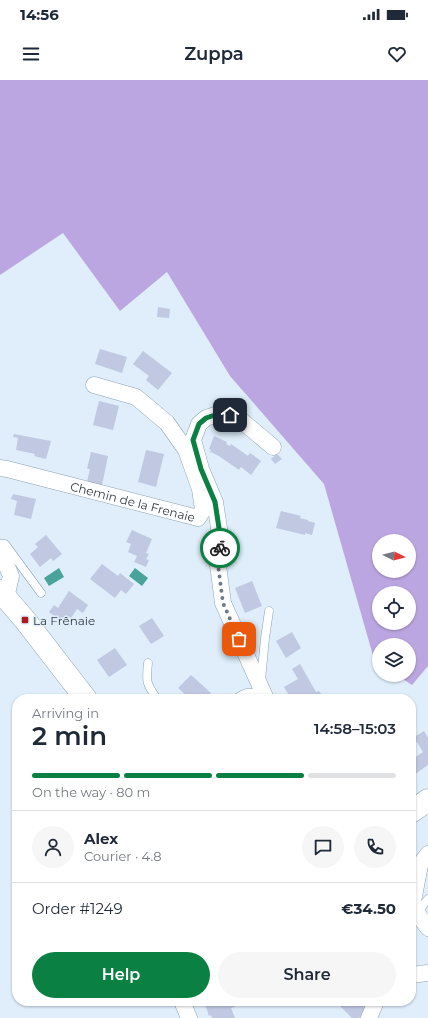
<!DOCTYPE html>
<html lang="en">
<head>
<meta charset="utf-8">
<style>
  :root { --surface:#fff; --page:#f6f6f7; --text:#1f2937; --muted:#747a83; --line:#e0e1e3; --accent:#0b8043 }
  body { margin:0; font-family:Montserrat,sans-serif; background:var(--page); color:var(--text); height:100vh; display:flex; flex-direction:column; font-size:15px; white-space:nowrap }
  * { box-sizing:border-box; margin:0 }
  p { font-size:13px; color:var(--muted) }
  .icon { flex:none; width:22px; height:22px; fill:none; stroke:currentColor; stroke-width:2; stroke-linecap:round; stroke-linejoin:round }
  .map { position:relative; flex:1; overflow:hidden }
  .side { position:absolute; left:12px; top:614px; width:404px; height:312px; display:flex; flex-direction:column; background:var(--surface); border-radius:16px; box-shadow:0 1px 3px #0004 }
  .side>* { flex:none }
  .needle { width:26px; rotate:96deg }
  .controls { position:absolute; left:372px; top:454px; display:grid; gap:8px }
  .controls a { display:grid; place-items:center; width:44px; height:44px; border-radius:50%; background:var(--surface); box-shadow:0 1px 3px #0004; font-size:20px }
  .pin { position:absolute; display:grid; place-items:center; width:34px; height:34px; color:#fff; margin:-17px; border-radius:8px; box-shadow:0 2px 6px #0006 }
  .courier { position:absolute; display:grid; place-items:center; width:40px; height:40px; margin:-20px; border:3px solid #0b8043; border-radius:50%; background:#fff; color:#222; box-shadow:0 1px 5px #0007 }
  .overview em { font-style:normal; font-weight:600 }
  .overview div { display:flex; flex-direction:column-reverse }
  .overview { display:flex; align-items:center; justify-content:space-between; height:68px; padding:0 20px }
  h1 { font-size:26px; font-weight:600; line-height:30px }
  .bar { display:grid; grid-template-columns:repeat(4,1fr); gap:6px 4px; align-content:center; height:48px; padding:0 20px }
  .bar i { height:5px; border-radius:3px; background:var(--line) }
  .bar .on { background:var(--accent) }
  .bar p { grid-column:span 4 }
  .line { display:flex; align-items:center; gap:10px; padding:0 20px; border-top:1px solid var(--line) }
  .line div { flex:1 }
  .round { display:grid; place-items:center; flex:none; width:42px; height:42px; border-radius:21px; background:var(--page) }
  .primary-button { display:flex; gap:8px; margin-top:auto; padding:8px 20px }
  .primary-button a { flex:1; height:46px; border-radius:24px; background:var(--accent); color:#fff; font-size:16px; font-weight:600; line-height:46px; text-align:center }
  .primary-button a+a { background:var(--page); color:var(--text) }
  .status { display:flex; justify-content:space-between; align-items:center; height:28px; padding:0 20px; background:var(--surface); direction:ltr }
  .status svg { height:11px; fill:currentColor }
  header { display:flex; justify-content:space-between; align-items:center; height:52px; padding:0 20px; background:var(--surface); font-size:18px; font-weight:600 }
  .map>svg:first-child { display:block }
  .forest { fill:#bca6e1; fill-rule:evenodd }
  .water { fill:#49a39b }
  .building { fill:#c0c8e2 }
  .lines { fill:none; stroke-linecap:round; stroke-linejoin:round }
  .lane-casing { stroke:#8ca3b6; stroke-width:9 }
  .street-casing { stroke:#8ca3b6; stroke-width:17 }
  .secondary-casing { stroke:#8ca3b6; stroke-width:23 }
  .lane { stroke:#fff; stroke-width:8 }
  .street { stroke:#fff; stroke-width:16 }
  .secondary { stroke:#fff; stroke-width:22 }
  .done { stroke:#6f7a84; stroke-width:4; stroke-dasharray:0 7.2 }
  .route { stroke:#0b8043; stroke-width:5 }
  .poi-dot { fill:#ac1a1d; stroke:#dfeefa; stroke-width:1.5 }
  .labels { text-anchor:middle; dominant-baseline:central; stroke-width:3; stroke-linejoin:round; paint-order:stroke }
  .street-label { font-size:12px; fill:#323b44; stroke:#dfeefa }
  .poi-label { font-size:12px; fill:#323b44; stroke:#dfeefa; text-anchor:start }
</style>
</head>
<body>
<div class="status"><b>14:56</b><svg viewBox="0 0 49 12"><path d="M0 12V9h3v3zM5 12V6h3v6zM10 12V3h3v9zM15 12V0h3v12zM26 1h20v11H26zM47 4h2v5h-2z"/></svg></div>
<header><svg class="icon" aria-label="menu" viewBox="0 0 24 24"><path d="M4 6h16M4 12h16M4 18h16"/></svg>Zuppa<svg class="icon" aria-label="heart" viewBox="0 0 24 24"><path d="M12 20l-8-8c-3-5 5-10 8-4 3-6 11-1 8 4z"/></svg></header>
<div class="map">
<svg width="428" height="938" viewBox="0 0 428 938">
  <rect width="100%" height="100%" fill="#dfeefa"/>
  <path class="forest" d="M0,0H428V586L412,605L397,595H409V565H379V582L374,579L324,404L230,296L167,192L120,231L63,153L0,195ZM379,461H409V491H379ZM379,513H409V543H379Z"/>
  <g class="water">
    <polygon points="59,488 64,497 49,506 44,498"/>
    <polygon points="135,488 148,498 142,506 129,496"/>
  </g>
  <g class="building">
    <polygon points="158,227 170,229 169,238 157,237"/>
    <polygon points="100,269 127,277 122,293 95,284"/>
    <polygon points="143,271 172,293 158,310 146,300 149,296 133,284"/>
    <polygon points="99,321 119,326 113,350 93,345"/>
    <polygon points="14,354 51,361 46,379 34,376 35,374 16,370 18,358 13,357"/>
    <polygon points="214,356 227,362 226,364 230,366 231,364 248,376 250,373 261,381 251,395 241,387 239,390 219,376 211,372 209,373 211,370 209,369"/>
    <polygon points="146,370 164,374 156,407 138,402"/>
    <polygon points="91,372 108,376 102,405 87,402 90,389 87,389"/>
    <polygon points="277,374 282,379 275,384 271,379"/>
    <polygon points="13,414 36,419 31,439 14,435 17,421 11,419"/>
    <polygon points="281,431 301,436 300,438 308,440 308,441 315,443 312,455 305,453 305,455 276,448"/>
    <polygon points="132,450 152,459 146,473 149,474 146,479 149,480 146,487 134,482 137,476 128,472 131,464 126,462"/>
    <polygon points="46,455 62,474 53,481 51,478 40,487 30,474 38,467 35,464"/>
    <polygon points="102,484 118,496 120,493 134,504 126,514 121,510 115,518 90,499"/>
    <polygon points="252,501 262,526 245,533 235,508"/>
    <polygon points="69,511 88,525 83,533 77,529 71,538 68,536 64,543 49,532 54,525 58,528"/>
    <polygon points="152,538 164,556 151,564 139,546"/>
    <polygon points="292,552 301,568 286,578 276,561"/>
    <polygon points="115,568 127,585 109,597 97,580"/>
    <polygon points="300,584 316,612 319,611 321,614 318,616 320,619 307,619 304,614 296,619 291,619 284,607 298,599 292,589"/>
    <polygon points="191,595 211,613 205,619 190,619 178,608"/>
    <polygon points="424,651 428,658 428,685 411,697 411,674 414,678 423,672 417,662 411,666 411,659"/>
    <polygon points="204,921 233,921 235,927 231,928 235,938 212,938 211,935 209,936"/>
    <polygon points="337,921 368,921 364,933 359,938 352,938 338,924 339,923"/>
  </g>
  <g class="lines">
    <g class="lane-casing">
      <g id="lane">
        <polyline points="0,464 5,464 41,513"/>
        <path d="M148,583C146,602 146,603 157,619"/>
        <polyline points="261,600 265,558 269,531"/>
        <path d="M236,619C246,611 251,612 263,614"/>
        <polyline points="417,833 428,819"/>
      </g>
    </g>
    <g class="street-casing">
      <g id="street">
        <path id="s1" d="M0,388L7,389L198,438L203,430L200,409L186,370L167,343L136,317L94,305"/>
        <polyline points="0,475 6,484 11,496 6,518"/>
        <polyline points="266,619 223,523 218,485 221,461 215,422 201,389 193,360 199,344 206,338 218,334 230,335 242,341 273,367"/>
        <polyline points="428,774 420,785 413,821 417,833 428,848"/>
        <polyline points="411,895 428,893"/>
        <polyline points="182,921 189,938"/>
        <polyline points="369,938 376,921"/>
      </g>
    </g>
    <g class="secondary-casing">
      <g id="secondary">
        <polyline points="0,511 25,540 86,619"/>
        <polyline points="411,732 428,720"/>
      </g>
    </g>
    <use href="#lane" class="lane"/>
    <use href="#street" class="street"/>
    <use href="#secondary" class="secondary"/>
  </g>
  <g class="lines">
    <polyline class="done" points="220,468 218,485 223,523 239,559"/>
    <polyline class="route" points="220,468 221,461 215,422 201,389 193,360 199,344 206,338 218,334 230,335"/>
  </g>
  <rect class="poi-dot" x="21" y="536" width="8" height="8" rx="2"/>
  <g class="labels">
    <g class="street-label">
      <text stroke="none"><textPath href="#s1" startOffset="137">Chemin de la Frenaie</textPath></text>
    </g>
    <g class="poi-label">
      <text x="33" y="540">La Frênaie</text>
    </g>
  </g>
</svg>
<div class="controls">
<a><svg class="needle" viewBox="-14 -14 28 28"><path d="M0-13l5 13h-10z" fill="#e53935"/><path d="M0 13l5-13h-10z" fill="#747a83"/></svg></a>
<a><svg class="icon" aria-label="locate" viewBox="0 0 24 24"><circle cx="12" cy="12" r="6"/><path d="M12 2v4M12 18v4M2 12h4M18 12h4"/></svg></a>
<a><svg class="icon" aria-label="layers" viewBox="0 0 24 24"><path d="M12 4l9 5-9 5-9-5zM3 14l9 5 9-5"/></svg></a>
</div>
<div class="pin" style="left:239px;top:559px;background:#ea580c"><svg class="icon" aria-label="bag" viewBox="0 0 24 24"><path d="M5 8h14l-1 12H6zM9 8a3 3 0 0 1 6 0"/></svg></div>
<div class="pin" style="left:230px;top:335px;background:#1f2937"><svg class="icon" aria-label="home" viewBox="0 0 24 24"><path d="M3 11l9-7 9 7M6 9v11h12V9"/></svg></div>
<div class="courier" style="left:220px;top:468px"><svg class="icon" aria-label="bike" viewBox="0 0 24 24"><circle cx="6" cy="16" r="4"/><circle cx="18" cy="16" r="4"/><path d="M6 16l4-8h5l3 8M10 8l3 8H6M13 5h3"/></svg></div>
<section class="side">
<div class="overview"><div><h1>2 min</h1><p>Arriving in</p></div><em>14:58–15:03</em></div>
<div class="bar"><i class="on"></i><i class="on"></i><i class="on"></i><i></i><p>On the way · 80 m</p></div>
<div class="line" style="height:72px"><a class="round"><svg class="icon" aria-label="person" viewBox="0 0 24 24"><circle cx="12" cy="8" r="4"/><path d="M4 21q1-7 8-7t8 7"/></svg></a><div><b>Alex</b><p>Courier · 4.8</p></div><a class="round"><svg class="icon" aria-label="chat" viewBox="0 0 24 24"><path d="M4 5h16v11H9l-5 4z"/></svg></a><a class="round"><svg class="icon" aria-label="phone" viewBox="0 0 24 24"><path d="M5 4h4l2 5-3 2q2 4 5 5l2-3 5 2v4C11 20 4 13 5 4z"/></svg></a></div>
<div class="line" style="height:52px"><div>Order #1249</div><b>€34.50</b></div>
<div class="primary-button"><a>Help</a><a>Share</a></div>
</section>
</div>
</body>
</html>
